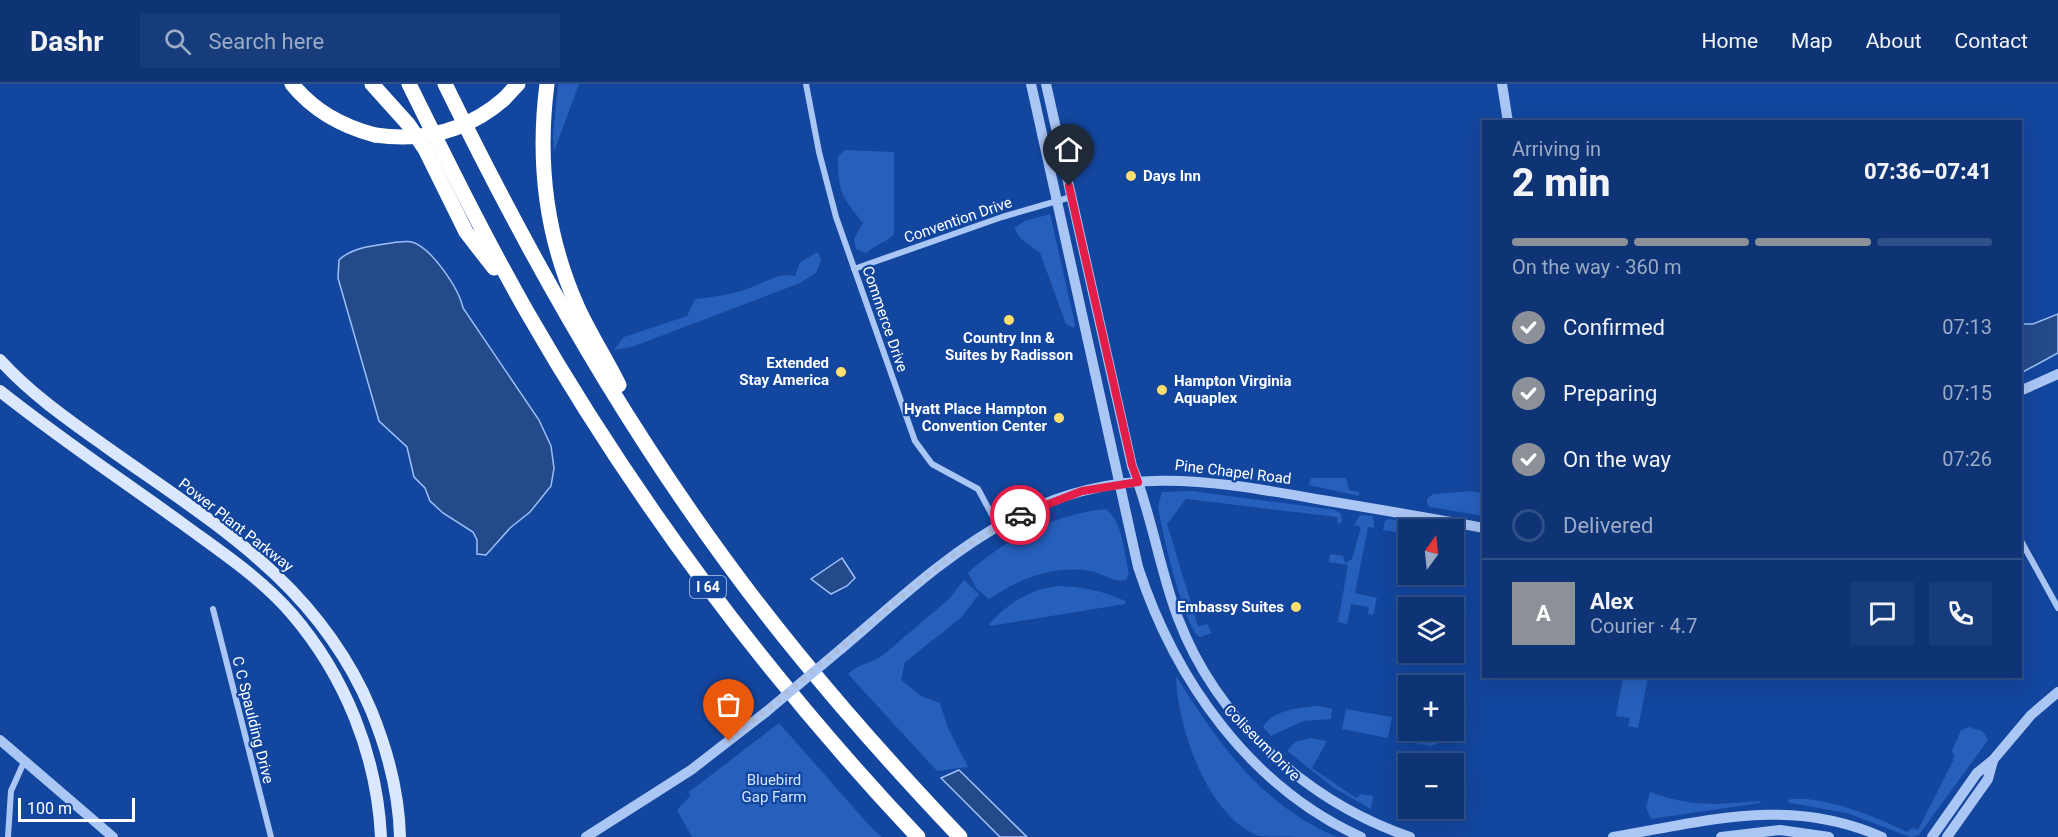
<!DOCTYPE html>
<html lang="en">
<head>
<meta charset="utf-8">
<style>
  :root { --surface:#0e3476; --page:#173c7b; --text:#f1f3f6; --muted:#9baac5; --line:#2e4f88; --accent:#8c9099 }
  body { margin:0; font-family:Roboto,sans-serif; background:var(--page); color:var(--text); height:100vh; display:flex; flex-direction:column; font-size:22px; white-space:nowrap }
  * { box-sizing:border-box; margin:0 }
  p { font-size:20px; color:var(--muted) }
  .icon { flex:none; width:33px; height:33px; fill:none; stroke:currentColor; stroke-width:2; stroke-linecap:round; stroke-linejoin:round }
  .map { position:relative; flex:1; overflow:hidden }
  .panel { position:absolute; left:1482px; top:36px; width:540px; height:558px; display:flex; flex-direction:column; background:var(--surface); border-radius:0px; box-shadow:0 6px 24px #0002,0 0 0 2px var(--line) }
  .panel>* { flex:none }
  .needle { width:39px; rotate:15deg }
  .buttons { position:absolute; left:1398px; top:435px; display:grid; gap:12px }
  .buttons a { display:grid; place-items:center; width:66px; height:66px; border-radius:0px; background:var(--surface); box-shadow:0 6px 24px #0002,0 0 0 2px var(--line); font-size:30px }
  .scale { position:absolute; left:18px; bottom:15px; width:117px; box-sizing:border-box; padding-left:6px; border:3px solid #fff; border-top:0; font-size:16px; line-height:21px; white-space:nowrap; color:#fff; -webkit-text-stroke:4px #13469e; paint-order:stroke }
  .pin { position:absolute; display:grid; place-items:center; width:51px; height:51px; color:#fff; margin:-62px -26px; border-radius:50% 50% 50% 0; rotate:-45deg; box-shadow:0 0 6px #0007 }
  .pin .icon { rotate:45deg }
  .courier { position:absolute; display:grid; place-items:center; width:60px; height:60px; margin:-30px; border:4px solid #e11d48; border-radius:50%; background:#fff; color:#222; box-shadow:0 2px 8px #0007 }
  .summary em { font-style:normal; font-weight:800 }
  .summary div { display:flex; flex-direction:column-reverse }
  .summary { display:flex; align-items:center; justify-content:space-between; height:102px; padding:0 30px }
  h1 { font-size:39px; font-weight:800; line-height:45px }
  .bar { display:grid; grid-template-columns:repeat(4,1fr); gap:9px 6px; align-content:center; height:72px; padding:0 30px }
  .bar i { height:8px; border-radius:4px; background:var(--line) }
  .bar .selected { background:var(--accent) }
  .bar p { grid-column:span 4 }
  .line { display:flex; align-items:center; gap:15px; padding:0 30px; border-top:2px solid var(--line) }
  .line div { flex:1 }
  .round { display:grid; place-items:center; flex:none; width:63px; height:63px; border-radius:0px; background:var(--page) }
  ol { padding:0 30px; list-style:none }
  li { display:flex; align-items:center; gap:18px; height:66px }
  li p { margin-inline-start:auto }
  li .icon { padding:6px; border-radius:50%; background:var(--accent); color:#fff; stroke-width:4 }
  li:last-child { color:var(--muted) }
  li i { width:33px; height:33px; border:3px solid var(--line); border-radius:50% }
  header { display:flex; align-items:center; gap:36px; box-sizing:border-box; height:84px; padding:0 30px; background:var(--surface); border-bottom:2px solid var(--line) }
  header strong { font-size:28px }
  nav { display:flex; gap:33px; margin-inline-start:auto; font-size:21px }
  .search { width:420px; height:54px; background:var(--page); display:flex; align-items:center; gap:15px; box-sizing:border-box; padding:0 21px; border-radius:0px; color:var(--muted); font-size:22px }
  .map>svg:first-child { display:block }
  .green { fill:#265fbc }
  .water { fill:#244a8c; stroke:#9cc0f7; stroke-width:1.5 }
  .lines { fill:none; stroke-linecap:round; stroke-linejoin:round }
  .minor { stroke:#aac6f4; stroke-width:6 }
  .tertiary { stroke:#aac6f4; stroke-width:10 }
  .secondary { stroke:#dae7fd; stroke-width:12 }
  .motorway { stroke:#fff; stroke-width:15 }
  .tertiary-bridge { stroke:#aac6f4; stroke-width:10 }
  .motorway-bridge { stroke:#fff; stroke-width:15 }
  .done { stroke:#acbedd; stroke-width:6; stroke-dasharray:0 10.8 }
  .route { stroke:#e11d48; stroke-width:8 }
  .poi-dot { fill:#ffdf6d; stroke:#13469e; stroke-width:2 }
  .labels { text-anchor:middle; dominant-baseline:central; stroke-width:4.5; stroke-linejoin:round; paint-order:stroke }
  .shield { fill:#13469e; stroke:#b8c8e2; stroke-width:1.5 }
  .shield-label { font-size:14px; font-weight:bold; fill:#fff }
  .poi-label { font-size:15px; font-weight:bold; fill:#fff; stroke:#13469e; text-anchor:end }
  .street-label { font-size:15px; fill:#fff; stroke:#13469e }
  .park-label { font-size:15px; fill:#d2e3fe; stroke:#13469e }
</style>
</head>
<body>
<header>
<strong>Dashr</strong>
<div class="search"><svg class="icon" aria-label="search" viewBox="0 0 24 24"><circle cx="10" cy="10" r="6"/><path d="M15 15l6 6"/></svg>Search here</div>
<nav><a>Home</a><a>Map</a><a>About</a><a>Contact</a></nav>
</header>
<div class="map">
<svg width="2058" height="753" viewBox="0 0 2058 753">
  <rect width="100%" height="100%" fill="#13469e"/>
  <g class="green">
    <polygon points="558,0 579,0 554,68 553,52"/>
    <path d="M845,66L894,68V150C887,158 875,161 866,169L856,165L854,155L863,139C841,112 838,108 838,73Z"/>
    <polygon points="1050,130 1075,240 1074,244 1066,240 1040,169 1020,154 1014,144 1025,137"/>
    <path d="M818,168L821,177L816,189L800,199L632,263L614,266L624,253L687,232L695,215C713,213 730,211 747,205C764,199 778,188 795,192L800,178Z"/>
    <polygon points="1311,394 1346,394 1349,406 1359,408 1359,412 1309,401"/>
    <path d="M1192,407L1335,426L1341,430L1342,438L1338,440L1337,433L1186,415L1167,440L1198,542L1207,540L1212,549L1200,553C1184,544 1161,444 1158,422L1162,408Z"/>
    <polygon points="1471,407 1483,409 1483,432 1430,423 1427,420 1427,415 1433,410"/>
    <path d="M1106,425C1123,438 1124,469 1129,490L1126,496C1112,499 1103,489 1090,487C1053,481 1019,495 989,515L976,504L968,489C1003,456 1058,429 1106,425Z"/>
    <polygon points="1360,431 1373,432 1374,444 1368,443 1355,509 1377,514 1373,531 1368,530 1369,523 1351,520 1347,540 1338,538 1348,481 1329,478 1330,470 1343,472 1345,479 1352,475 1361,443 1354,441"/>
    <polygon points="1390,435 1449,445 1408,446 1408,450 1383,446 1385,437"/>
    <path d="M964,496L979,510L962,533L905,578L901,596L921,612L940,619L948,644L968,683L937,687L848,590C858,580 872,579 883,571L949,515Z"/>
    <path d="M1059,502C1084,503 1103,507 1125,517V520L990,542L989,540C1009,519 1029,505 1059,502Z"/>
    <path d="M1176,592C1219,660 1260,720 1337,753C1320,753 1272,753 1259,752C1207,733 1177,642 1176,592Z"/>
    <polygon points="1623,593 1648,593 1638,644 1628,642 1630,634 1616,632"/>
    <path d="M1319,622L1332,625L1331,635L1303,637L1271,652L1263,643C1271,626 1302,623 1319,622Z"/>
    <polygon points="1346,625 1392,633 1388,654 1342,645"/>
    <polygon points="1403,635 1408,636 1408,646 1442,647 1441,658 1431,662 1399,656"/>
    <polygon points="779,639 869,741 882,753 692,753 677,726 690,712 689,708"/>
    <path d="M1969,643L1982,647L1988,655L1986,659L1918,752L1910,753L1847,729L1790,719L1787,716C1818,709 1879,734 1907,748L1912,744L1918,746L1953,677L1954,671L1952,667L1961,646Z"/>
    <polygon points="1310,654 1327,657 1312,684 1356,714 1361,710 1373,712 1371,725 1334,704 1287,667 1295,658"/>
    <path d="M1650,708C1694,724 1716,720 1761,717L1760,719L1651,735L1646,724Z"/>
  </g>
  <g class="water">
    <path d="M398,158C402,158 408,157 412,158C432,164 459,205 463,224L539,336L551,362L554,384L551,402L530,428L510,444L486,471L477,470V456L473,448L443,429L430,417L425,404L414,393L407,363L379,337L338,194L339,176C353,162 379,161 398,158Z"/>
    <polygon points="2058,230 2058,269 2021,289 2021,240 2033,240"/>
    <polygon points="842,474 855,494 847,502 831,510 811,495"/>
    <polygon points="959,686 1027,753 1000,753 941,694"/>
  </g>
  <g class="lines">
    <g class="minor">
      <polyline points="806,0 819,68 836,133 915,357 932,380 978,405 998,442"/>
      <polyline points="854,185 1002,133 1071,113"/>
      <polyline points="2020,455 2058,524"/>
      <polyline points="213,525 271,753"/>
      <polyline points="8,753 11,707 24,678"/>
    </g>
    <g class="tertiary">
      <path d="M1031,0L1138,483C1175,596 1250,703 1361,753"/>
      <path d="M1046,0L1132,382C1152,431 1159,484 1178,534C1217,637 1308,718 1410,753"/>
      <polyline points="1502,0 1508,38"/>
      <polyline points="2020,307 2058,290"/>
      <path d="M841,565C895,519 947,469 1011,435C1118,378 1209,396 1322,416C1376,425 1430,434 1484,444"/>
      <polyline points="0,656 113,753"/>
      <polyline points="586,753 691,686 766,628"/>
      <path d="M1613,753C1708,737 1789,712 1882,753"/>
      <polyline points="1721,753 1780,746 1829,753"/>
      <polyline points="1932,753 1977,689 1993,676 2031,631 2058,608"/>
      <polyline points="1947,753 1988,695 1993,677"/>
    </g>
    <g class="secondary">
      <path d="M0,276C31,310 67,335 105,362C213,439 317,498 371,626C387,665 399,710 400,753"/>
      <path d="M0,307C59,354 122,396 183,440C221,468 261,494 292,530C345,592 377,671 381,753"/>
    </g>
    <g class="motorway">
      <path d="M292,0C314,27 341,42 375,51"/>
      <polyline points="372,0 408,40 425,65 466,148 494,184"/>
      <path d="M409,0C447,77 485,154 527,228C636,418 768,594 918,753"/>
      <path d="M445,0C543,201 656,397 798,570C849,633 904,694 960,753"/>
      <path d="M547,0C537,77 546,153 578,224C590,250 606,275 619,301"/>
      <polyline points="504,15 518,0"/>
    </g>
    <polyline class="tertiary-bridge" points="766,628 841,565"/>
    <path class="motorway-bridge" d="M375,51C423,58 467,47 504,15"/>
  </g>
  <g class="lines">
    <polyline class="done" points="729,657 936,484 973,458 1020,431"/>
    <polyline class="route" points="1020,431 1082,407 1138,398 1132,381 1069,102"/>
  </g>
  <g class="poi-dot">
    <circle cx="1131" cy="92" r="6"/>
    <circle cx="1009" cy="236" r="6"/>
    <circle cx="841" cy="288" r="6"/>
    <circle cx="1162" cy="306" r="6"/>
    <circle cx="1059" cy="334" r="6"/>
    <circle cx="1296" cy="523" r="6"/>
  </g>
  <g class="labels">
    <rect class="shield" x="690" y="492" width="36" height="22" rx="4.5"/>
    <g class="shield-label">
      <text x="708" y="503">I 64</text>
    </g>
    <g class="poi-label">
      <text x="1143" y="92" text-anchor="start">Days Inn</text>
      <text x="1009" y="254" text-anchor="middle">Country Inn &amp;<tspan x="1009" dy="17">Suites by Radisson</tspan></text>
      <text x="829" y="279">Extended<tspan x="829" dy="17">Stay America</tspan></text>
      <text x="1174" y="297" text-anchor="start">Hampton Virginia<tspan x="1174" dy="17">Aquaplex</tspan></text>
      <text x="1047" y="325">Hyatt Place Hampton<tspan x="1047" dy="17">Convention Center</tspan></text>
      <text x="1284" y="523">Embassy Suites</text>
    </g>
    <g class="street-label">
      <text transform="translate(958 136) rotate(-19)">Convention Drive</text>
      <text transform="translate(885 235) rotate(71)">Commerce Drive</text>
      <text transform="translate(1233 388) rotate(7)">Pine Chapel Road</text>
      <text transform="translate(236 441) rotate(38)">Power Plant Parkway</text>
      <text transform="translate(253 636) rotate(76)">C C Spaulding Drive</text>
      <text transform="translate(1262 659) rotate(45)">Coliseum Drive</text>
    </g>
    <g class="park-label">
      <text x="774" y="696">Bluebird<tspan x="774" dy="17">Gap Farm</tspan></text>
    </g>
  </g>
</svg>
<div class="buttons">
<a><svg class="needle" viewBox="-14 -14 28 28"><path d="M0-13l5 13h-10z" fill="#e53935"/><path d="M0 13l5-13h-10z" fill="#9baac5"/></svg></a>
<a><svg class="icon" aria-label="layers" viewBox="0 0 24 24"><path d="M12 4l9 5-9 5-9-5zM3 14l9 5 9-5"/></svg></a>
<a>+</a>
<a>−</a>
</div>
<div class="scale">100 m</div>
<div class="pin" style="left:729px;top:657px;background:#ea580c"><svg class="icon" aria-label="bag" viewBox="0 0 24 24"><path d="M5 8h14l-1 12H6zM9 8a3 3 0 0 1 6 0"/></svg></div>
<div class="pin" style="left:1069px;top:102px;background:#1f2937"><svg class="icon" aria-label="home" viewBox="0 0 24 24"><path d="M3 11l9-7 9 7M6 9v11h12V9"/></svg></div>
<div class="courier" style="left:1020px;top:431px"><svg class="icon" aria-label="car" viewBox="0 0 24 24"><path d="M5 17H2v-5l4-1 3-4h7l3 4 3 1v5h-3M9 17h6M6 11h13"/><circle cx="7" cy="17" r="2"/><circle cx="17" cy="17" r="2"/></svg></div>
<section class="panel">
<div class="summary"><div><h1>2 min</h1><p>Arriving in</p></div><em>07:36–07:41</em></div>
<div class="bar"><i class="selected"></i><i class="selected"></i><i class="selected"></i><i></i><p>On the way · 360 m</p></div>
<ol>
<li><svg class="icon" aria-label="check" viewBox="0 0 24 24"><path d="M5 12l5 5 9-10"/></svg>Confirmed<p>07:13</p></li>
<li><svg class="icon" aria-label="check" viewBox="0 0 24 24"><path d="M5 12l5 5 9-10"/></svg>Preparing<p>07:15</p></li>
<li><svg class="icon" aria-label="check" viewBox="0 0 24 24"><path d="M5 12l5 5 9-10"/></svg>On the way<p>07:26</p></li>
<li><i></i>Delivered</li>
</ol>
<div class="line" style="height:108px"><b class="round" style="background:var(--accent);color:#fff">A</b><div><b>Alex</b><p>Courier · 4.7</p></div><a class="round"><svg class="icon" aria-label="chat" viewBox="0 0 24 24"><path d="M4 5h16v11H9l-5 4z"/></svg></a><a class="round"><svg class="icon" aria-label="phone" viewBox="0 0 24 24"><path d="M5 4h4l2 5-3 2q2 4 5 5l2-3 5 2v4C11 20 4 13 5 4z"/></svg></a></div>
</section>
</div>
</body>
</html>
